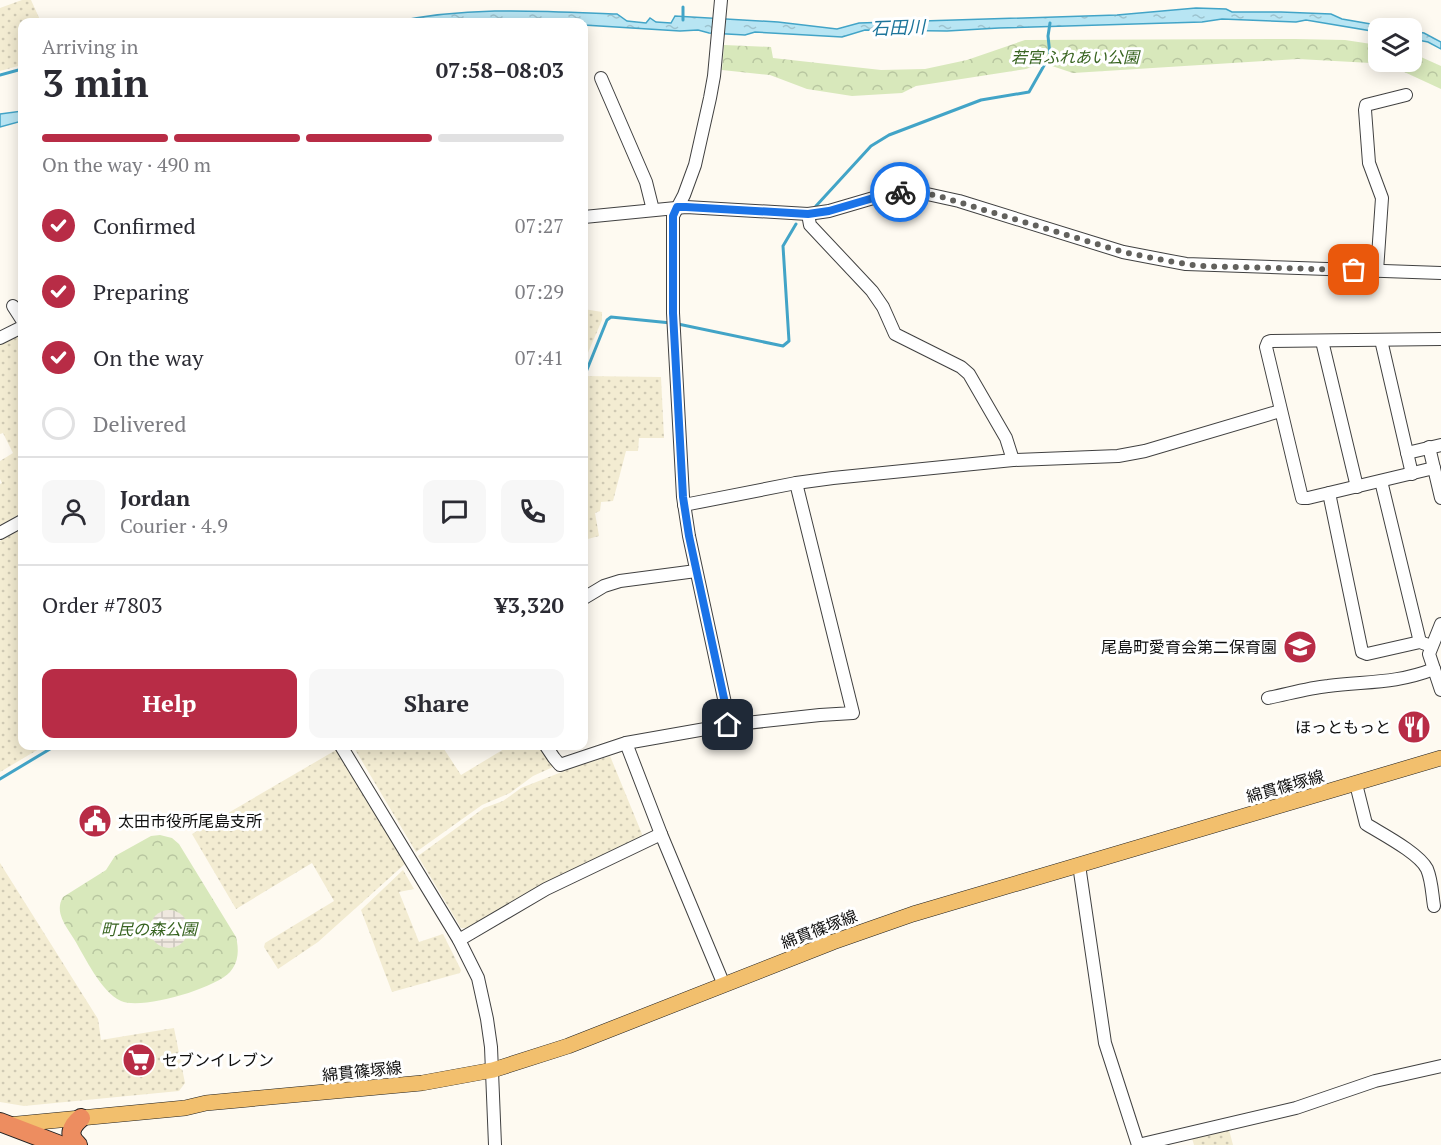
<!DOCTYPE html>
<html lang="en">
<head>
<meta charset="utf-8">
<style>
  :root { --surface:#fff; --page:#f7f7f7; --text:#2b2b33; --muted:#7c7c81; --line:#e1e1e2; --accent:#b82c46 }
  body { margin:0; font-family:"PT Serif","Noto Sans JP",serif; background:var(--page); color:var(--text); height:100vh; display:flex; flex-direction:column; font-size:22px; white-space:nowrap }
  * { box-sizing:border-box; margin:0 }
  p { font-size:20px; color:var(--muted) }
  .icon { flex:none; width:33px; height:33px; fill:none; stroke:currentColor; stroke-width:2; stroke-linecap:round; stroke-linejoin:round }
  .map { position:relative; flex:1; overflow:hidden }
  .drawer { position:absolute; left:18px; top:18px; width:570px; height:732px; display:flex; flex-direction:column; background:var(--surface); border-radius:12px; box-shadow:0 3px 15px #0003 }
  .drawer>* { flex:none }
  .tools { position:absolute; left:1368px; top:18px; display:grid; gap:12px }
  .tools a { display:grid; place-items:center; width:54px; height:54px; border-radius:12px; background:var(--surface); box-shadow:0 3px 15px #0003; font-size:30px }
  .pin { position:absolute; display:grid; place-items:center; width:51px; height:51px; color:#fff; margin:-26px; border-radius:12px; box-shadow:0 3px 9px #0006 }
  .courier { position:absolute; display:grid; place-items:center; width:60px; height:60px; margin:-30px; border:4px solid #1a73e8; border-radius:50%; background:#fff; color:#222; box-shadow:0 2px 8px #0007 }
  .head em { font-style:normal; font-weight:600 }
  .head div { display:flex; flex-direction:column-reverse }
  .head { display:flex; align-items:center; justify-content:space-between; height:102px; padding:0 24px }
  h1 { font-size:39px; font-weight:600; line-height:45px }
  .bar { display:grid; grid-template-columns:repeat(4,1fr); gap:9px 6px; align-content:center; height:72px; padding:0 24px }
  .bar i { height:8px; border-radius:4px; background:var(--line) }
  .bar .on { background:var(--accent) }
  .bar p { grid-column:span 4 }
  .line { display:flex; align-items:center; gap:15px; padding:0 24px; border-top:2px solid var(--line) }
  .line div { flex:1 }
  .round { display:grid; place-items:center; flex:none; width:63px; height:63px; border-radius:12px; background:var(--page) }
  ol { padding:0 24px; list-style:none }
  li { display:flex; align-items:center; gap:18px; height:66px }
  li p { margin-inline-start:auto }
  li .icon { padding:6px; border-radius:50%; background:var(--accent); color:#fff; stroke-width:4 }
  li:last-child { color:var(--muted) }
  li i { width:33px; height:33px; border:3px solid var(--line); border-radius:50% }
  .button { display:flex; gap:12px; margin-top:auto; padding:12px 24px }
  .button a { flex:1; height:69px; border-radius:12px; background:var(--accent); color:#fff; font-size:24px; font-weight:600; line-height:69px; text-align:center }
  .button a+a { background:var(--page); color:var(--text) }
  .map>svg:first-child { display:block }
  .farmland { fill:url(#farmland-dots) }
  .park { fill:url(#park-crowns) }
  .plaza { fill:url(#plaza-grid) }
  .water { fill:url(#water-ripples); stroke:#42a4c7; stroke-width:1.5 }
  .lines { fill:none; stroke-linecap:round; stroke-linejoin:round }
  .stream { stroke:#42a4c7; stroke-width:3 }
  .minor-casing { stroke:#414141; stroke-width:14 }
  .major-casing { stroke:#1f1f1f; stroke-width:16 }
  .highway-casing { stroke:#1f1f1f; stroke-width:20 }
  .minor { stroke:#fff; stroke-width:12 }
  .major { stroke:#f2bf6d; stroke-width:15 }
  .highway { stroke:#ed8d60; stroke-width:18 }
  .done { stroke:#62615d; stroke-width:6; stroke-dasharray:0 10.8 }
  .route { stroke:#1a73e8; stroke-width:8 }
  .labels { text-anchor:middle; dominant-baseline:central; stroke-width:6; stroke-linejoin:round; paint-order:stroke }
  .park-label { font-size:16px; font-style:italic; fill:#386421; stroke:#fff }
  .poi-label { font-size:16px; fill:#0e0e0e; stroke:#fff; text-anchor:end }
  .street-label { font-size:16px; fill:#0e0e0e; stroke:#fff }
  .water-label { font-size:18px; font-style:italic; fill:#1d759b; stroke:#fff }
</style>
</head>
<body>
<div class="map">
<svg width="1441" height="1145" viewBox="0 0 1441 1145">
  <defs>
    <pattern id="farmland-dots" width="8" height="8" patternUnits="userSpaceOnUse" patternTransform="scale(1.5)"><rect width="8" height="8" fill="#f3ecd2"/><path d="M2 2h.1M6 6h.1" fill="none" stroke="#cfc9b3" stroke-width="1.8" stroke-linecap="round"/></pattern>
    <pattern id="park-crowns" width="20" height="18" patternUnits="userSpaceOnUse" patternTransform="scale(1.5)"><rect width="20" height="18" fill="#d8e8bb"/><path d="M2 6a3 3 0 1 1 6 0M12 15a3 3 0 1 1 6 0" fill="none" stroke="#b8c6a0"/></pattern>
    <pattern id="plaza-grid" width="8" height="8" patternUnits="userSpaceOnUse" patternTransform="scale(1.5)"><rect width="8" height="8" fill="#efe8df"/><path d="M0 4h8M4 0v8" fill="none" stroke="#ccc6be"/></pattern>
    <pattern id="water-ripples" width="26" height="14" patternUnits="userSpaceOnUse" patternTransform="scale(1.5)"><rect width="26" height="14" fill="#b8e5f3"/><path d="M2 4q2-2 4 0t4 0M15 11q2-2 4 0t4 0" fill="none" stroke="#9dc3cf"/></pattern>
  </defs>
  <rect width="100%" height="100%" fill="#fefaf1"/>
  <g class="farmland">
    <polygon points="22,0 31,0 41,22 22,22 22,65 0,71 0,8"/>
    <polygon points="584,309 602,312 602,320 584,362"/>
    <polygon points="22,331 22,513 0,525 0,484 2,483 0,479 0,461 13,453 3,433 0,434 0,342"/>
    <polygon points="585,376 661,377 664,438 639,438 638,451 626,451 613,501 601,502 600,511 595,513 599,536 584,540 584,380"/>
    <polygon points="22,529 22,746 44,746 0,772 0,541"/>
    <polygon points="353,746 442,746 461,775 509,746 540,746 553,767 533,776 510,793 482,805 416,852"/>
    <polygon points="336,750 406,863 318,942 278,969 264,947 265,943 334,901 312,863 236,909 192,834"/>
    <polygon points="610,756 642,834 640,839 479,922 466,928 461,928 418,856 484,808 503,801 521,788 577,766"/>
    <polygon points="0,863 98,1019 101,1040 174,1028 185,1083 179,1091 24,1106 0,1102"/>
    <polygon points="403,870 414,889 399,892 419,942 443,934 461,970 460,973 392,992 361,910"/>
    <polygon points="1228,1126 1233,1145 1194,1145 1191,1135"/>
  </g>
  <g class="park">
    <polygon points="1295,39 1345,40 1378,45 1378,62 1412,62 1412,53 1441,66 1441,89 1400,70 1371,63 1298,59 1073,73 1043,63 1026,69 916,86 902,93 852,96 807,89 770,75 722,70 724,45 771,47 773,58 881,70 925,69 967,60 1025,40"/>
    <path d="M160,835L172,838L179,844L236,937C239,949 239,962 230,972C214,989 142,1010 121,1001C101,992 85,957 74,939C66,926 54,912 63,897L106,870L115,856L151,836Z"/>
  </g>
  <circle class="plaza" cx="169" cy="929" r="19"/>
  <g class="water">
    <path d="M1196,8L1226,9L1232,12H1281L1331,14L1342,19L1394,28H1378V32L1306,20L1296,22L1222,19L1202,22L999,28L947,31L865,30L842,37L755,32L745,35L709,33L698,30L680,31L584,25V22L506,20L394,22C469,6 541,11 617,14L627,21L646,23L650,18L656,22L671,23L675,16L778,22L837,29L859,23L1117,15Z"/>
    <polygon points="1412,31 1424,33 1441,42 1441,49 1428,42 1412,39"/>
    <polygon points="22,111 22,121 0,127 0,114"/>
  </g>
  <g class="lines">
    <g class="stream">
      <polyline points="683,7 683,20"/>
      <polyline points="0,75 22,69"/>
      <polyline points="816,206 871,146 889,135 981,100 1029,92 1050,55 1048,36 1050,23"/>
      <polyline points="678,324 783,346 789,341 783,246 796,224"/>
      <polyline points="584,377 607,320 611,317 671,323"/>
      <polyline points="0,779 55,746"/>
    </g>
    <g class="minor-casing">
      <g id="minor">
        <polyline points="601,78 646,182 653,210"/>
        <polyline points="808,214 810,225 872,291 883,307 895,334 961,367 969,374 1006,438 1013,460"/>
        <polyline points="584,217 686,207 808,214 829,211 887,194 918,192 959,201 1123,252 1186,264 1441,273"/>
        <polyline points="1377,271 1382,198 1369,163 1365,110 1366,105 1406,95"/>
        <polyline points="13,306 22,320"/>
        <polyline points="0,338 22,327"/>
        <polyline points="1381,340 1412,474"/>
        <polyline points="1322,341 1357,487"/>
        <polyline points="1429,447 1441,498"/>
        <polyline points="1407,453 1441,445"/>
        <polyline points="1434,468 1308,498 1302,498 1266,347 1268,342 1271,341 1441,339"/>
        <polyline points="1381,481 1420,642"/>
        <polyline points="1329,493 1362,652 1367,654 1420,642 1431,646"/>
        <polyline points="684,505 796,483 833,478 1013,460 1118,456 1145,451 1280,411"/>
        <polyline points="0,533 22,521"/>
        <polyline points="584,598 604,586 620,581 696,571"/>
        <polyline points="1441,624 1429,654 1441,690"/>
        <path d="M1268,698C1288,694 1308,688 1328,686C1367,681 1395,684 1434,669"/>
        <polyline points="728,725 820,715 853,713 796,483"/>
        <polyline points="626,743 661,834 724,985"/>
        <polyline points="341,746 459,940 478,978 487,1019 491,1047 495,1145"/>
        <polyline points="546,746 554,758 560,765 626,743 728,725 728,717 689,536 683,497 673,313 673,216 684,195 695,165 710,98 714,76 721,0"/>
        <path d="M1356,784L1366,824C1382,834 1419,853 1427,869C1432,881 1432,894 1434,906"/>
        <polyline points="1079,865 1105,1043 1138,1145"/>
        <polyline points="459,940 546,889 661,834"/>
        <polyline points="1138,1145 1296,1108 1375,1081 1441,1066"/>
      </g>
    </g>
    <g class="major-casing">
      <polyline id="major" points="7,1125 185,1108 206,1103 422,1083 493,1070 568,1046 833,942 913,914 1441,758"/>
    </g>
    <g class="highway-casing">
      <g id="highway">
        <polyline points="0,1122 60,1145"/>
        <path d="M78,1145C67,1136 71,1126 81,1118"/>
      </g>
    </g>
    <use href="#minor" class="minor"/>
    <use href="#major" class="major"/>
    <use href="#highway" class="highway"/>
  </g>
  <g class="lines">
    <polyline class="done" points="900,192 935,195 1123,252 1163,260 1199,266 1354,270"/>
    <polyline class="route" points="728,725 728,717 689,536 683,497 673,313 673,216 677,207 686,207 808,214 829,211 887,194 900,192"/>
  </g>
  <defs>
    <g id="school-disc" transform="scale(1.725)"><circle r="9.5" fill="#b82c46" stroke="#fff"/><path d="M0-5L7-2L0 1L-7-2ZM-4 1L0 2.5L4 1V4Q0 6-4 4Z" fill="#fff"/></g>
    <g id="restaurant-disc" transform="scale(1.725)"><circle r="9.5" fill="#b82c46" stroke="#fff"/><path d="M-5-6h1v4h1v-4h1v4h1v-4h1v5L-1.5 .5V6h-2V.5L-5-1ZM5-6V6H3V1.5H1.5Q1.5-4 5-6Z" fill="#fff"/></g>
    <g id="civic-disc" transform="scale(1.725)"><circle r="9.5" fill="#b82c46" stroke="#fff"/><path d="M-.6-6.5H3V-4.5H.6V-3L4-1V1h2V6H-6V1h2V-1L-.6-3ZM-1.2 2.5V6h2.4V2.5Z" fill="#fff"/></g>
    <g id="supermarket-disc" transform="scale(1.725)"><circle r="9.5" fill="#b82c46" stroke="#fff"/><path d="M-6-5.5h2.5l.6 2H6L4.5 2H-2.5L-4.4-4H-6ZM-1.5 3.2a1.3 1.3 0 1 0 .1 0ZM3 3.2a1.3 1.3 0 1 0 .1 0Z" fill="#fff"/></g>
  </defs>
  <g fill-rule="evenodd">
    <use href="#school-disc" x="1300" y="647"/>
    <use href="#restaurant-disc" x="1414" y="727"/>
    <use href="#civic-disc" x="95" y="821"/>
    <use href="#supermarket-disc" x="139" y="1060"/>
  </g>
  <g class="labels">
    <g class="park-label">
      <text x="1075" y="57">若宮ふれあい公園</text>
      <text x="149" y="929">町民の森公園</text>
    </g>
    <g class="poi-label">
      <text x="1277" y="647">尾島町愛育会第二保育園</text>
      <text x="1391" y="727">ほっともっと</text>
      <text x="118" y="821" text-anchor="start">太田市役所尾島支所</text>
      <text x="162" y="1060" text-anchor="start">セブンイレブン</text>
    </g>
    <g class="street-label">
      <text transform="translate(1285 786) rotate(-16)">綿貫篠塚線</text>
      <text transform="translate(819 929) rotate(-21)">綿貫篠塚線</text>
      <text transform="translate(362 1071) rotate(-6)">綿貫篠塚線</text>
    </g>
    <g class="water-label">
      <text transform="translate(898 27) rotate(-2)">石田川</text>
    </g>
  </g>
</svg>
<div class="tools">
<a><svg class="icon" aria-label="layers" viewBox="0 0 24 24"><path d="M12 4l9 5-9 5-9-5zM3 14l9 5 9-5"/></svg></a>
</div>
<div class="pin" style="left:1354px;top:270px;background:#ea580c"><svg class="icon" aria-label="bag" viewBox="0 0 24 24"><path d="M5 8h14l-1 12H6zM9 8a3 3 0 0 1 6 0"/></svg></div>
<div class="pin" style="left:728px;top:725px;background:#1f2937"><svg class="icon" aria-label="home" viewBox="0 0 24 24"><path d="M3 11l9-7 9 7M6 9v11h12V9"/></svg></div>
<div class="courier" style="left:900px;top:192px"><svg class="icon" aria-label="bike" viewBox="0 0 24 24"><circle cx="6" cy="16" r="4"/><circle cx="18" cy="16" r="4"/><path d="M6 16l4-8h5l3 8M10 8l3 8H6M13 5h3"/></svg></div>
<section class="drawer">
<div class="head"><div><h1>3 min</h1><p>Arriving in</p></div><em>07:58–08:03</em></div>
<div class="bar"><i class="on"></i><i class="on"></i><i class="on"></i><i></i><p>On the way · 490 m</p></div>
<ol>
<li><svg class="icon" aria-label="check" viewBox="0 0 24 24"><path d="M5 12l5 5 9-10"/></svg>Confirmed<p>07:27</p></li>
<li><svg class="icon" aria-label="check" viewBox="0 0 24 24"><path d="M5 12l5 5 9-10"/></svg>Preparing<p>07:29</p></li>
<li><svg class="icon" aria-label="check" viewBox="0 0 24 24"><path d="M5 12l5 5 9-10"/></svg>On the way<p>07:41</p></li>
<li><i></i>Delivered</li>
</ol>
<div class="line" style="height:108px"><a class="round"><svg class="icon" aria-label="person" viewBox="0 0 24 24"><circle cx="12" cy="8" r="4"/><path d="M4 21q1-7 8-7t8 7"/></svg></a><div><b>Jordan</b><p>Courier · 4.9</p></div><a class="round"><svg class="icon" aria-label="chat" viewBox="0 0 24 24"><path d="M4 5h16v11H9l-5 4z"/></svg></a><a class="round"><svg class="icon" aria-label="phone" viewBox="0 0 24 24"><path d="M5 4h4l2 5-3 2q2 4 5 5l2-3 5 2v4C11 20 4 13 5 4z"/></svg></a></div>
<div class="line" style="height:78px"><div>Order #7803</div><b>¥3,320</b></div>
<div class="button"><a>Help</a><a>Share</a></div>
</section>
</div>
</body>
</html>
